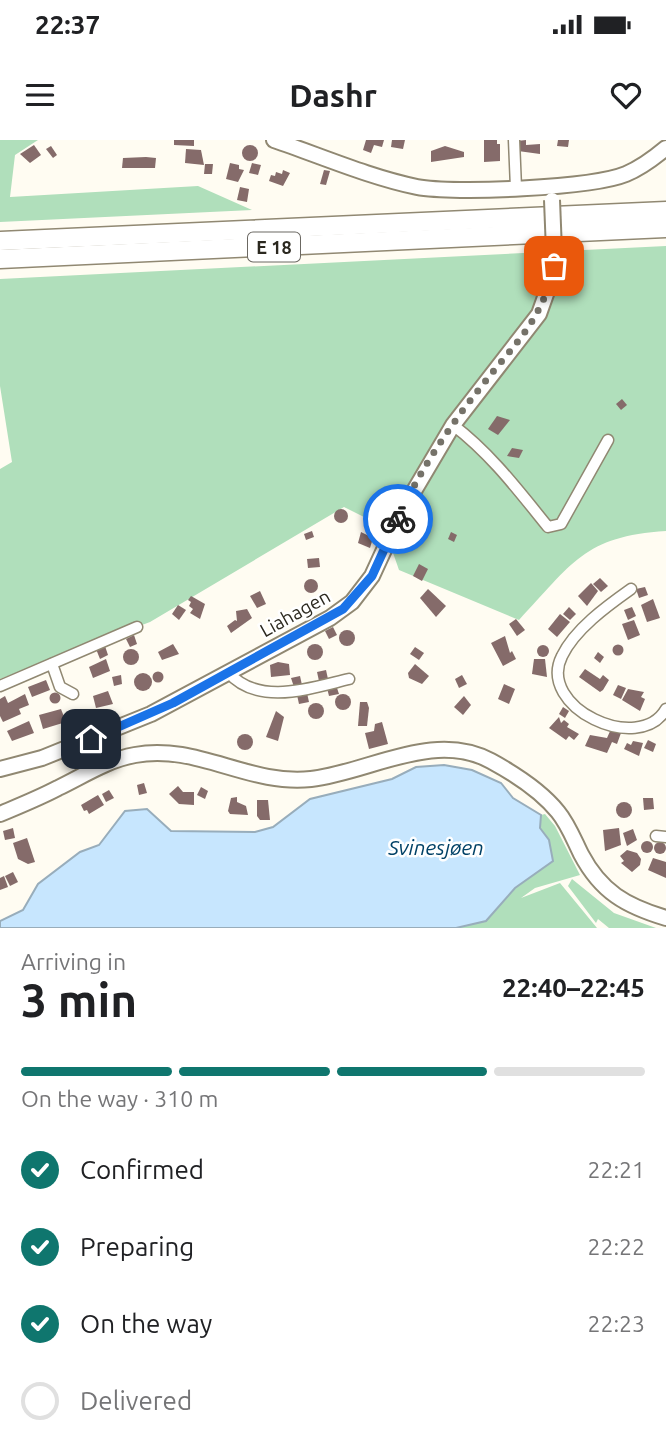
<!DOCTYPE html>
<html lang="en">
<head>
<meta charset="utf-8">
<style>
  :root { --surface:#fff; --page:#f2f2f2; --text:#202124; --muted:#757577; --line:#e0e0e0; --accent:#0f766e }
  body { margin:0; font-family:Ubuntu,sans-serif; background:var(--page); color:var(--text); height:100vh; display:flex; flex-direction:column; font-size:26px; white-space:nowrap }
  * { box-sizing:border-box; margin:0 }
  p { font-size:23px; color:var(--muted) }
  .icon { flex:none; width:38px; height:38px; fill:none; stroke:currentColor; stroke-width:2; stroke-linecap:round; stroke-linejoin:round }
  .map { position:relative; height:788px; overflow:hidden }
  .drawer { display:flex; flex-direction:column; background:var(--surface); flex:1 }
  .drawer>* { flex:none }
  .pin { position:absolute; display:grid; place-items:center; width:60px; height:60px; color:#fff; margin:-30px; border-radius:14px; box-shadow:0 4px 10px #0006 }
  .courier { position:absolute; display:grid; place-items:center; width:70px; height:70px; margin:-35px; border:5px solid #1a73e8; border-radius:50%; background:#fff; color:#222; box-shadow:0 2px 9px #0007 }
  .headline em { font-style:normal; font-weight:700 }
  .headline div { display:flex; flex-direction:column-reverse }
  .headline { display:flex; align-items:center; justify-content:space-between; height:119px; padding:0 21px }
  h1 { font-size:46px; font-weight:700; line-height:52px }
  .bar { display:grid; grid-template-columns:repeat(4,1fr); gap:10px 7px; align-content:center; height:84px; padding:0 21px }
  .bar i { height:9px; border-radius:5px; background:var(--line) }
  .bar .active { background:var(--accent) }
  .bar p { grid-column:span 4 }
  ol { padding:0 21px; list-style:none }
  li { display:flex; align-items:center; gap:21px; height:77px }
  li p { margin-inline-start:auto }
  li .icon { padding:7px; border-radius:50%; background:var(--accent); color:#fff; stroke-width:4 }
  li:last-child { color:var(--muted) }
  li i { width:38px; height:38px; border:4px solid var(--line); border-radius:50% }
  .status { display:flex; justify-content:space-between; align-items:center; height:49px; padding:0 35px; background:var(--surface); direction:ltr }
  .status svg { height:19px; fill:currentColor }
  header { display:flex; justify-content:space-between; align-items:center; height:91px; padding:0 21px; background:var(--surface); font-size:32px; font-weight:700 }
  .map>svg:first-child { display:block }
  .green { fill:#b0dfbb }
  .water { fill:#c7e6fe; stroke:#98adbb; stroke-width:2 }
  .building { fill:#856b6a }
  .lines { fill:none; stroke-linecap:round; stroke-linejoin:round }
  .street-casing { stroke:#908872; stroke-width:13 }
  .secondary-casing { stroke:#908872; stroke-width:18 }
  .highway-casing { stroke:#908872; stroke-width:21 }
  .street { stroke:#fff; stroke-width:10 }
  .secondary { stroke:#fff; stroke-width:14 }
  .highway { stroke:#fff; stroke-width:18 }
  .secondary-bridge-casing { stroke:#908872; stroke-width:18; stroke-linecap:butt }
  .secondary-bridge { stroke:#fff; stroke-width:14 }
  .done { stroke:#757269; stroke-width:7; stroke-dasharray:0 12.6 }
  .route { stroke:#1a73e8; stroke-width:9 }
  .labels { text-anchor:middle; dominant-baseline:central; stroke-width:5; stroke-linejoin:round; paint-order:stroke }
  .shield { fill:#fff; stroke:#6b6862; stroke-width:2 }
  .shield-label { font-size:18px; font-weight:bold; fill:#2b281f }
  .street-label { font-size:19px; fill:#2b281f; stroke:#fff }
  .water-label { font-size:21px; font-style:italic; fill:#004166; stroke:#fff }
</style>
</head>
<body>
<div class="status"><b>22:37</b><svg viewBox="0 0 49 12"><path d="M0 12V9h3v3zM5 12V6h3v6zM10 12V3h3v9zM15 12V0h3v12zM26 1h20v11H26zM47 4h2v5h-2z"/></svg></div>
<header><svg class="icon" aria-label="menu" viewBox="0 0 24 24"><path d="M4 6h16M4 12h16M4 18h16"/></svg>Dashr<svg class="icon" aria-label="heart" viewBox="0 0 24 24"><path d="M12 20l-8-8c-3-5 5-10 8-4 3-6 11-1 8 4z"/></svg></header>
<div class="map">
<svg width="666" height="788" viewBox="0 0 666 788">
  <rect width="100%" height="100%" fill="#fffcf2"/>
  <g class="green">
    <polygon points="0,0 38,0 15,15 10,57 198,46 252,70 0,82"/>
    <path d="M666,106V391C584,396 572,424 519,480L399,430L384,387L344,367L150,482L0,539V329L12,322L0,246V139Z"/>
    <polygon points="545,674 555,686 580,735 535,748 521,758 560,743 597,788 456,788 486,781 515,748 553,721 549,700 540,688 541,675"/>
    <polygon points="572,739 614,773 656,788 609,788 598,779 596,783 568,746"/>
  </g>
  <polygon class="water" points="444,625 472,630 501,643 513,658 541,675 540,688 549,700 553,721 515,748 486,781 456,788 0,788 0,781 23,770 38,744 80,712 99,705 125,671 147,669 171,691 255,692 273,687 310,659 392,639 416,627"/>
  <g class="building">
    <polygon points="174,0 194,0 194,6 174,5"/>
    <polygon points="366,0 384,0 382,7 374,5 371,13 363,10"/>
    <polygon points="392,0 405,0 403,9 391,7"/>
    <polygon points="484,0 497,0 497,4 500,4 500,21 484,22"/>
    <polygon points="526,0 526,5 540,4 540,14 518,11 517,1"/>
    <polygon points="558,0 569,0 568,7 557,6"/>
    <polygon points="34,5 41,15 30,23 20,14"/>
    <circle cx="250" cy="13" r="8"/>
    <polygon points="51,6 57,15 53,18 46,9"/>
    <polygon points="445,6 464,12 464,17 431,22 431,11"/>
    <polygon points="186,9 201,10 204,25 185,23"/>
    <polygon points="146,17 156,18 155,28 122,28 123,18"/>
    <polygon points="230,23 239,25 239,29 244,30 238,42 226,39"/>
    <polygon points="252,23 261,25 258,35 249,33"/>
    <polygon points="205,24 213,24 212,34 204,34"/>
    <polygon points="283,30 290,33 283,46 269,41 271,35 275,36 276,32 282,34"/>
    <polygon points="324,30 330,31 326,45 320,44"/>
    <polygon points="240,47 249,49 247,62 237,60"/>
    <polygon points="622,259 627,265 621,270 616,264"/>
    <polygon points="497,276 510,280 498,295 488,289"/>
    <polygon points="512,308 523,310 519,318 507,316"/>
    <circle cx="341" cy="376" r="7"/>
    <polygon points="312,391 314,397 306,400 304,394"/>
    <polygon points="361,392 373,398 370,408 358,403"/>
    <polygon points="451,392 457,395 454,402 448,399"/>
    <polygon points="319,418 320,427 308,428 307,419"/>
    <polygon points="419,424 428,429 422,441 413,436"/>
    <polygon points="600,438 608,446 601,452 593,444"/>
    <circle cx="311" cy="446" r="7"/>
    <polygon points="591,443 598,451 587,466 578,456"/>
    <polygon points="645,447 648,455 639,458 636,449"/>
    <polygon points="428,449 446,466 436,477 420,458"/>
    <polygon points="260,451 266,464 257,468 250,456"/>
    <polygon points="191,456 205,464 200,479 190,473 193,469 189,466 191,462 188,460"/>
    <polygon points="653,459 660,478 647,482 641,465"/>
    <polygon points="178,465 186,470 179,480 172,474"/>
    <polygon points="569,467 576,474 570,480 563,474"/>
    <polygon points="632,467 636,476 628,480 624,470"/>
    <polygon points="247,469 252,478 231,493 227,486 235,480 237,481 236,471"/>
    <polygon points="560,474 570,482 557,497 548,489"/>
    <polygon points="516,479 525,490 517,496 509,484"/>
    <polygon points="634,480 640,495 628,500 622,484"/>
    <polygon points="333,487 337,495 329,499 325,491"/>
    <circle cx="347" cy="498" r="8"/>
    <polygon points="134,495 137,504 130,507 126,499"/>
    <polygon points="505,496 510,513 512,511 516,519 503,526 491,503"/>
    <polygon points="173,504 179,514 162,520 158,512"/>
    <circle cx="315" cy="512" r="8"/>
    <circle cx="618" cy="510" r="5.5"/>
    <circle cx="543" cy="511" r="6"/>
    <polygon points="105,506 108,515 100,519 96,509"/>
    <polygon points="415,507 424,513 419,520 410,514"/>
    <circle cx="131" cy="517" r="8"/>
    <polygon points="598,512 604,517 600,523 594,518"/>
    <polygon points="106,519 110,531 93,538 89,527"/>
    <polygon points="534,519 545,519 547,537 532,534"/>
    <polygon points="278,522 289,524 290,535 271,537 270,525"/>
    <polygon points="415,524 429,536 422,544 409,538 408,533"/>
    <polygon points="585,529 600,539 603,535 609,540 603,550 600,552 579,537"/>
    <polygon points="326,530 328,539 319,541 317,532"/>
    <circle cx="158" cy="537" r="5.5"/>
    <circle cx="143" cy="542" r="9"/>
    <polygon points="121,535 122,544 114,546 112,537"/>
    <polygon points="462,535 467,544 459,548 455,539"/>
    <polygon points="300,536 302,545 294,547 291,538"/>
    <polygon points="46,540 50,550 32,557 28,547"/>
    <polygon points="504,544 515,549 509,564 498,559"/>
    <polygon points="336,545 339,554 329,556 327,548"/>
    <polygon points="618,545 626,548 621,559 613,555"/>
    <polygon points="628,549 644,552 641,557 645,559 640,571 622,560"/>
    <polygon points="108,551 113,564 96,568 93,556"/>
    <circle cx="55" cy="558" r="5.5"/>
    <polygon points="307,553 309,562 299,564 297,555"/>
    <polygon points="25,554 29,565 19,569 21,574 3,582 0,576 0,559 5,556 8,563"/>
    <circle cx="343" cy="562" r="8"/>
    <polygon points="464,556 471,565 463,575 454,567"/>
    <polygon points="360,562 367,562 369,568 367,586 358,586"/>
    <circle cx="316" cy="571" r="8"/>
    <polygon points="563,567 569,571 565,578 559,574"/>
    <polygon points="61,569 66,582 43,589 39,575"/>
    <polygon points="276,571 284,577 278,601 266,597"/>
    <polygon points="559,577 561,583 564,580 569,584 567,587 579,594 574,600 569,596 566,600 549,588"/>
    <polygon points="29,581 34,593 12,601 7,591"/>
    <polygon points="382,582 388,604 369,609 365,593 374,591 375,584"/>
    <polygon points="611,589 621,593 617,604 612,602 607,613 585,606 590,595 607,598"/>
    <circle cx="245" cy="602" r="8"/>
    <polygon points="648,600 656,604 653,612 644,608"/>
    <polygon points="633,601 643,603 639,616 624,609 627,603 631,605"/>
    <polygon points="144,643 147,653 139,655 137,645"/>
    <polygon points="178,646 183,652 194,652 194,665 179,664 169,654"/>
    <polygon points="201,647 208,651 205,659 197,655"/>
    <polygon points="109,650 114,658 106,662 102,654"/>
    <polygon points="98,655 104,665 89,674 87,670 84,671 81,665"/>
    <polygon points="237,657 237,662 246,666 248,675 230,674 228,671 231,658"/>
    <polygon points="643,658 653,658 654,669 644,670"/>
    <polygon points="257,660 268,660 270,680 260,680 257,676"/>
    <circle cx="624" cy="670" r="8"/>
    <polygon points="13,688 15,698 5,700 3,691"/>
    <polygon points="619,688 621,705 605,711 603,690"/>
    <polygon points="633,689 637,700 627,706 623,693"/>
    <polygon points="27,698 35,722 28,724 18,719 13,703"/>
    <circle cx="647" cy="707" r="6"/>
    <circle cx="660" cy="708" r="6"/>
    <polygon points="627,710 637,713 641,719 640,725 632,732 621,723 624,721 620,716"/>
    <polygon points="653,718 666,722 666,738 648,730"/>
    <polygon points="13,732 18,742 10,746 5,736"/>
    <polygon points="4,736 8,747 0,750 0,738"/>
  </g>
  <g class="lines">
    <g class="street-casing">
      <g id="street">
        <polyline points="514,0 516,48"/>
        <path d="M453,285C491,314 518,350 548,387L561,384L608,300"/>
        <path d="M631,449C607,466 575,489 562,516C536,567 639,616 666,569"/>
        <polyline points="52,524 60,547 73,554"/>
        <path d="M228,532C258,567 311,548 349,539"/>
        <polyline points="0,546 137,487"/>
        <polyline points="656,696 666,697"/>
      </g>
    </g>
    <g class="secondary-casing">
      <g id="secondary">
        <path d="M274,0C321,16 369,37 417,47C454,54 592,48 626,34C641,28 654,18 666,8"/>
        <polyline points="0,629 42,618 151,574 330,478 352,462 372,436 401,373 453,285 539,174 550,143 554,111"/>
        <path d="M0,674C19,666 39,658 58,648C83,636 107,620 135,615C196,603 249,646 311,639C370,632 434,590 491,621C513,633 542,652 558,672C568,684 574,700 581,714C601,752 626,766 666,778"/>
      </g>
    </g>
    <g class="highway-casing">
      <g id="highway">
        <polyline points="0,101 666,71"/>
        <polyline points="0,119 666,88"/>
      </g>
    </g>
    <use href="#street" class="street"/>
    <use href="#secondary" class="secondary"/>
    <use href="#highway" class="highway"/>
    <g class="secondary-bridge-casing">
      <polyline id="secondary-bridge" points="552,60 554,111"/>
    </g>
    <use href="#secondary-bridge" class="secondary-bridge"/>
  </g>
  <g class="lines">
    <path class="done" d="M398,379C418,333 449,287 480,248C513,205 542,182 554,126"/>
    <polyline class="route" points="91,599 173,563 343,469 372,436 398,379"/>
  </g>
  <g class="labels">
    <rect class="shield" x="248" y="92.5" width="52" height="29" rx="5"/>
    <g class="shield-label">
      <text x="274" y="107">E 18</text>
    </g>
    <g class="street-label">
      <text transform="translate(295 473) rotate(-29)">Liahagen</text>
    </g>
    <g class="water-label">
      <text x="436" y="707">Svinesjøen</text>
    </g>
  </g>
</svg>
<div class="pin" style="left:554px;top:126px;background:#ea580c"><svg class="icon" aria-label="bag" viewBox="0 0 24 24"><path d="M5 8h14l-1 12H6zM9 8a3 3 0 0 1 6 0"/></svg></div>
<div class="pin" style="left:91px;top:599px;background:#1f2937"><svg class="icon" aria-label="home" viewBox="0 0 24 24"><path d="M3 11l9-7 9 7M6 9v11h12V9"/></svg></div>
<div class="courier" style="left:398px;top:379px"><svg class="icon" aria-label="bike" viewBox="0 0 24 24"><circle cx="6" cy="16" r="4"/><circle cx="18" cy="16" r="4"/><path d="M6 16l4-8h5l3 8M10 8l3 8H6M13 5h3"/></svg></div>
</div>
<section class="drawer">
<div class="headline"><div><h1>3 min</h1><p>Arriving in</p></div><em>22:40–22:45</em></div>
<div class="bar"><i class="active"></i><i class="active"></i><i class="active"></i><i></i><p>On the way · 310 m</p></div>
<ol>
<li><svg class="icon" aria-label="check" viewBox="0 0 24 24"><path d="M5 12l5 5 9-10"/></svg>Confirmed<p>22:21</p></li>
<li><svg class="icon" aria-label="check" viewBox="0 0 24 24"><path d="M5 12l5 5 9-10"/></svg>Preparing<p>22:22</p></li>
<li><svg class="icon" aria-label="check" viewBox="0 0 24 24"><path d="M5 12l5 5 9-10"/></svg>On the way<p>22:23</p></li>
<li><i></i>Delivered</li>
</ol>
</section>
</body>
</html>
